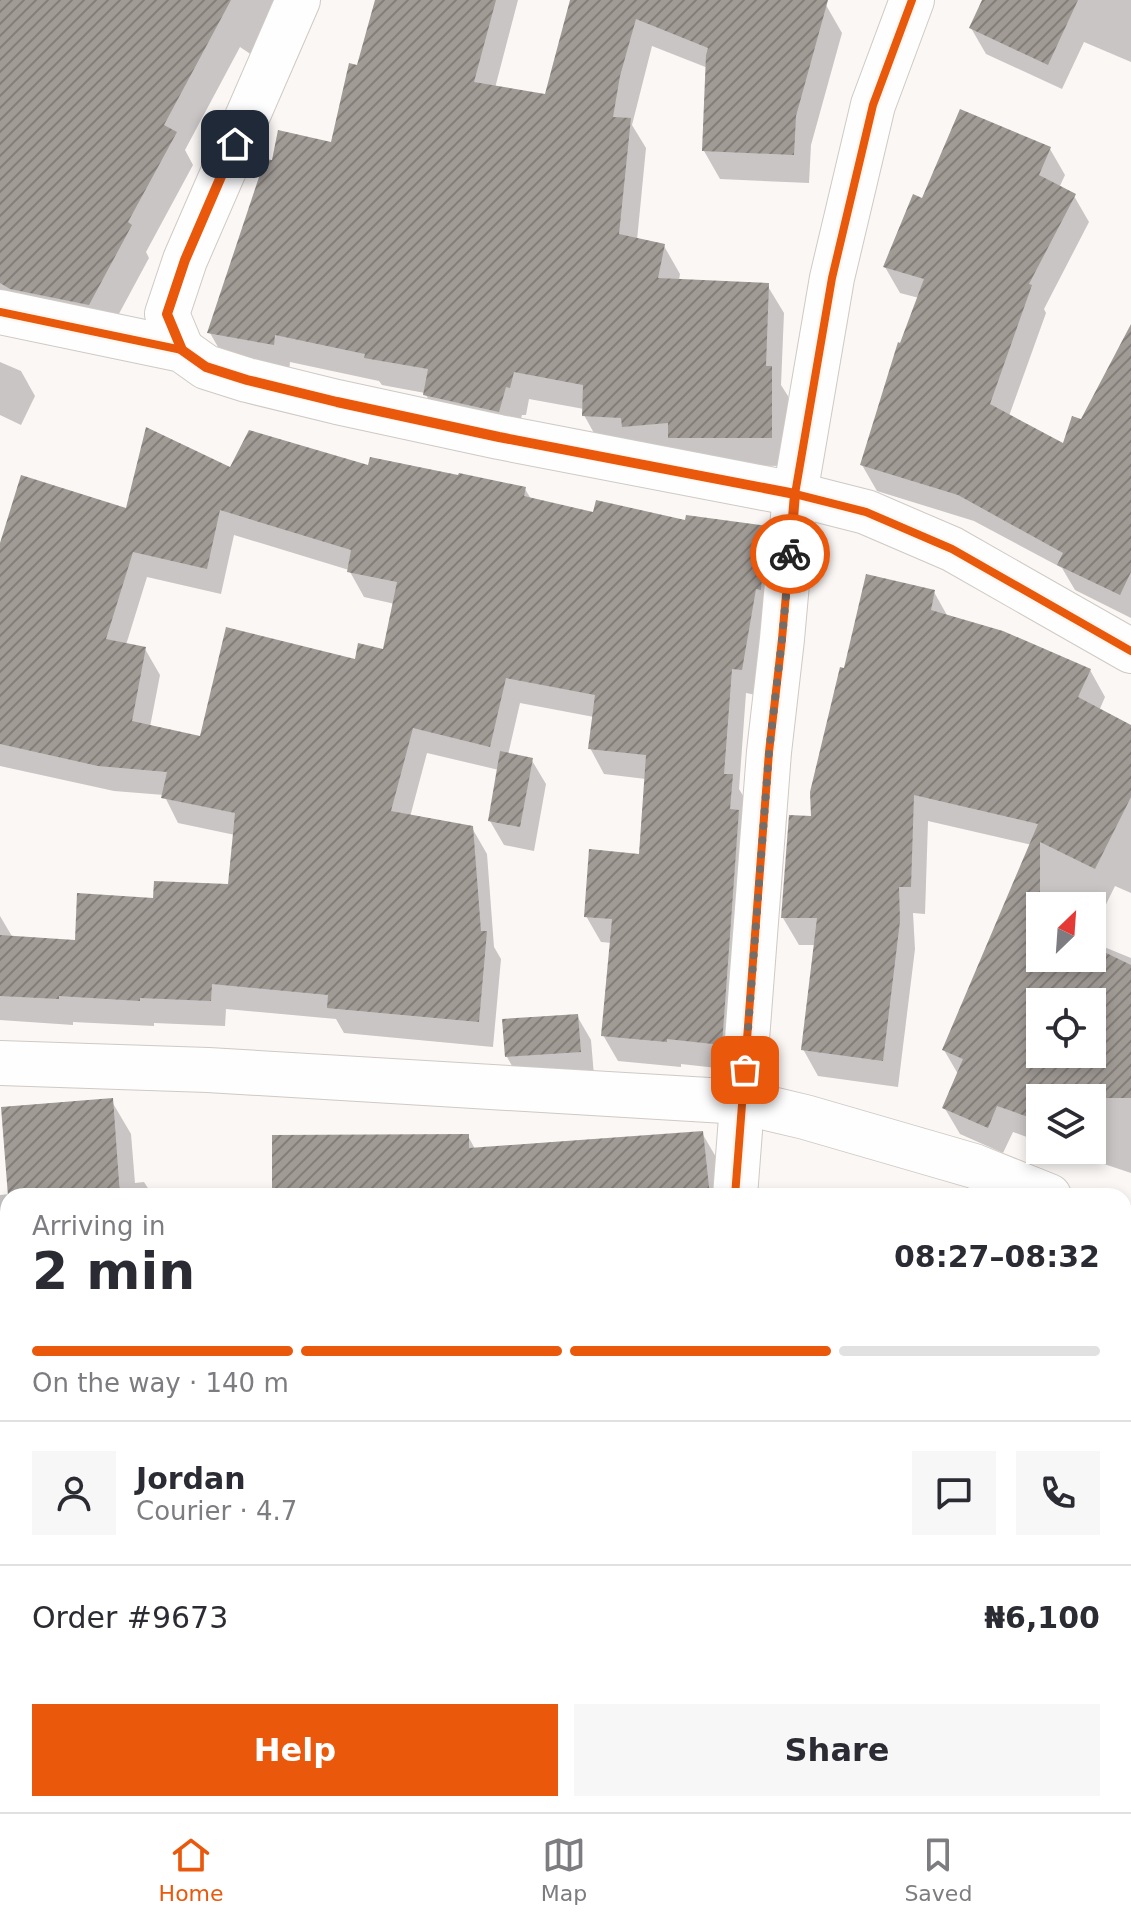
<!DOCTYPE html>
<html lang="en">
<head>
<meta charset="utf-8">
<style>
  :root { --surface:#fff; --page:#f7f7f7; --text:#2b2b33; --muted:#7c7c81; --line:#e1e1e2; --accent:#ea580c }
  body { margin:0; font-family:"DejaVu Sans",sans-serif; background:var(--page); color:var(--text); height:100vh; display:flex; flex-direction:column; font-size:30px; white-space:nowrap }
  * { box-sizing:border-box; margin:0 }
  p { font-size:26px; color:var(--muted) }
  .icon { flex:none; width:44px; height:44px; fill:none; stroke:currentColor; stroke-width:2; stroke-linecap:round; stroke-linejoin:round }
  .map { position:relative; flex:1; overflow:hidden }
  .panel { position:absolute; left:0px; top:1188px; width:1132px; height:624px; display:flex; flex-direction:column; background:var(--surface); border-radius:24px 24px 0 0; box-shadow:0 4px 12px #0003 }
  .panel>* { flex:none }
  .needle { width:52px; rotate:25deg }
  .tools { position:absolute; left:1026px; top:892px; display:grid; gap:16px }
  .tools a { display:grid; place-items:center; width:80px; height:80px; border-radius:0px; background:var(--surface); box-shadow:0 4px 12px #0003; font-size:40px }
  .pin { position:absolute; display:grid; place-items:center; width:68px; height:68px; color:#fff; margin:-34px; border-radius:16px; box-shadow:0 4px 12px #0006 }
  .courier { position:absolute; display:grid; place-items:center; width:80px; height:80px; margin:-40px; border:6px solid #ea580c; border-radius:50%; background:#fff; color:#222; box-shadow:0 2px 10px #0007 }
  .headline em { font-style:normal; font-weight:600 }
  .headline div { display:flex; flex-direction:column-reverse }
  .headline { display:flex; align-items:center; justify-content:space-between; height:136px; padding:0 32px }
  h1 { font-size:52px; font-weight:600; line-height:60px }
  .bar { display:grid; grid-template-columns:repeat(4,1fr); gap:12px 8px; align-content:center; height:96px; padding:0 32px }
  .bar i { height:10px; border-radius:6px; background:var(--line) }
  .bar .selected { background:var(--accent) }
  .bar p { grid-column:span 4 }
  .line { display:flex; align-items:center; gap:20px; padding:0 32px; border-top:2px solid var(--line) }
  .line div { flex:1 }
  .round { display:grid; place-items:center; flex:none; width:84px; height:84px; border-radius:0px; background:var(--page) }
  .primary-button { display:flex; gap:16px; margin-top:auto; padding:16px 32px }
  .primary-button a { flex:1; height:92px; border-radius:0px; background:var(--accent); color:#fff; font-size:32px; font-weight:600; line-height:92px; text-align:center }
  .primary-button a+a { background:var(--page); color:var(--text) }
  .tabs { display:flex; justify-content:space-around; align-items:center; height:112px; border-top:2px solid var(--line); background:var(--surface); font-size:22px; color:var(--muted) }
  .tabs a { display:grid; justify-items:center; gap:4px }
  .tabs .selected { color:var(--accent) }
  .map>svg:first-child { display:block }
  .shadow { fill:#0003; fill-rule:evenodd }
  .building { fill:url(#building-hatch); fill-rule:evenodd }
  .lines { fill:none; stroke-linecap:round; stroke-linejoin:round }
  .minor-casing { stroke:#d0c9c4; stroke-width:46 }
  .minor { stroke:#fefefe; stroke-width:44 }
  .cycleway-casing { stroke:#fdf7f2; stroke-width:13 }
  .cycleway { stroke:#e8590c; stroke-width:8 }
  .done { stroke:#766d67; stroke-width:8; stroke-dasharray:0 14.4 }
  .route { stroke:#ea580c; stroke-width:10 }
</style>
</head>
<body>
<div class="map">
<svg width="1131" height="1812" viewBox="0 0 1131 1812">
  <defs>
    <pattern id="building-hatch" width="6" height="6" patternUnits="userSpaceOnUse" patternTransform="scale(2)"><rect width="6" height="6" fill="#a19b96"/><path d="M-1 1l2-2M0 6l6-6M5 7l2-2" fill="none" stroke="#847e7a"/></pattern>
  </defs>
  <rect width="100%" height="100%" fill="#faf7f5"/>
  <g class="shadow">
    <polygon points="0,0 288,0 261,61 240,47 185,150 193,165 146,252 149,258 107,336 0,304"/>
    <polygon points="377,0 518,0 495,88 546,97 572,0 808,0 826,5 842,33 811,145 809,183 720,179 704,151 708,68 652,46 632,125 646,148 637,240 664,246 680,274 679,280 767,285 784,313 781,385 788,396 788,466 686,465 600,444 584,415 584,409 529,399 526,415 522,415 515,439 441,423 425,393 382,385 379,381 290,362 289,372 226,361 210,333 273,162 332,144 359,67"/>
    <polygon points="985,0 1131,0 1131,62 1084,42 1062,89 986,54 971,28"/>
    <polygon points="1050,149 1065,175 1059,188 1074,196 1089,222 1044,309 1046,313 1009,416 1064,446 1082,422 1131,373 1131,618 1075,590 1062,568 974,521 877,491 862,465 901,345 919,298 900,293 885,267 923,200"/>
    <polygon points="0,362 21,371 35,396 21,425 0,415"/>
    <path d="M370,468L525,489L531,499L595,514L766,528L781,554L756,695L746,693L739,789L747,802L735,1070L681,1064V1067L618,1061L603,1035L612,943L601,942L586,916L641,856L646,779L604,774L590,748L594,717L520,703L508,755L531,759L546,784L534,851L504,845L490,821L499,770L427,753L410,817L472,828L487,854L494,947L501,959L493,1047L344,1033L336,1019L226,1009L225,1026L154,1023V1026L73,1022V1025L0,1020V916L13,938L76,942L155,900L230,886L235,835L178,823L164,795L114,791L0,766V550L127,510L231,469ZM234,535L349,570L364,597L395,604L385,652L356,661L202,738L150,727L160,675L145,649L126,645L147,577L221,594Z"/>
    <path d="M934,592L948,617L1090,670L1105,697L1099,711L1131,727V893L1115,886L1092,933V906H1040V958H1092V942L1131,958V1173L1062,1150H1092V1098H1040V1142L1013,1132L1003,1153L960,1134L944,1107L958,1074L944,1050L1032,845L928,821L925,914L913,913L915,949L898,1087L818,1076L803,1049L816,945H799L783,918L813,819L845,670ZM1040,1002H1092V1054H1040Z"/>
    <polygon points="577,1016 591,1040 594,1076 521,1082 507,1057"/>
    <polygon points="111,1100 131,1134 135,1183 144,1182 153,1196 8,1196 8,1282 0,1283 0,1195 10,1194"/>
    <polygon points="702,1133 720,1164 724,1196 274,1196 468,1136 475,1149"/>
    <polygon points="1124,1274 1131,1277 1131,1606 1124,1604 1124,1408 1128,1396 1124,1395"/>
    <polygon points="8,1641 8,1751 0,1752 0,1642"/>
    <polygon points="1124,1701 1131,1702 1131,1806 1109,1804 1124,1804"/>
    <polygon points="208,1804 424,1805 428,1812 129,1812"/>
    <polygon points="587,1804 696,1804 694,1812 592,1812"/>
  </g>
  <g class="building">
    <polygon points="0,0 231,0 164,125 177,132 128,222 132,225 89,305 10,289 0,283"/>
    <polygon points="375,0 496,0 474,82 545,94 570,0 828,0 796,116 794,155 702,151 706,55 708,48 636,19 620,76 613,117 631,118 619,234 665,244 658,278 769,283 766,366 772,366 772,438 668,438 668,423 622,427 621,418 582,416 583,385 514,372 510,388 506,387 499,412 423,395 428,369 364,358 365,354 275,335 274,345 207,333 265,159 272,160 278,130 331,142 349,63 357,65"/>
    <polygon points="982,0 1078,0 1048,65 969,28"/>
    <polygon points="960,109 1051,147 1039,175 1076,194 1029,284 1032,285 990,404 1063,443 1072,416 1081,419 1131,324 1131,572 1120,595 1057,565 1063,553 958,495 860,465 898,342 900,343 924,279 883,267 913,194 922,198"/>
    <path d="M146,427L230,467L249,430L368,465L370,457L458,475L459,473L526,487L524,496L593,512L596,500L685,520L686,515L767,526L761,590L756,589L742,670L732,669L724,774H733L730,809L739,810L722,1045L667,1039V1042L601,1036L612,919L584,917L589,849L639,854L646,755L588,749L595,695L506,678L490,747L413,728L391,811L473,826L481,931H487L479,1022L327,1008L328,995L212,984L211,1001L140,998V1001L59,996V999L0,996V935L75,940L77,893L153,898L154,881L228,884L235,813L161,798L167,772L98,766L0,744V543L21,475L126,508ZM220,510L351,550L347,572L397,582L383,649L358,643L355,659L226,627L200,736L132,721L146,647L106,639L133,552L207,569Z"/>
    <path d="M866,574L935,590L931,610L1003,631L1091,669L1078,697L1131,725V797L1095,869L1040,842V958H1099L1102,951L1131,965V1098H1040V1121L997,1106L988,1128L942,1108L963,1059L942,1050L1038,824L914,795L911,887H899L900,921L883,1061L801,1050L817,918H781L789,815L811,816L810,792L840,667L844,668ZM1040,1002H1092V1054H1040Z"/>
    <polygon points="500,751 533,758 520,827 488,821"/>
    <polygon points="578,1014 581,1052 505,1057 502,1019"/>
    <polygon points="113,1098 120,1196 8,1196 1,1107"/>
    <polygon points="703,1131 710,1196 272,1196 272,1135 469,1134 469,1148"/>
  </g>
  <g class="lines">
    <g class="minor-casing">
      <g id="minor">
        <polyline points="0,312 182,350 206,367 247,380 337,402 499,437 795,494 866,512 952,549 1131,651"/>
        <polyline points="182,350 167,314 185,260 298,0"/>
        <polyline points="0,1063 208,1070 742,1102 805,1117 974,1166 1049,1196"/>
        <polyline points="735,1196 769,752 782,639 795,494 832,278 873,105 912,0"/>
        <polyline points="1124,1226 1131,1229"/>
        <polyline points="0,1764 8,1763"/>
        <polyline points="701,1804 702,1812"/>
        <polyline points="959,1804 1013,1812"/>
      </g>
    </g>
    <use href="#minor" class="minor"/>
    <g class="cycleway-casing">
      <g id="cycleway">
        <polyline points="0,312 182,350 206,367 247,380 337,402 499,437 795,494 866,512 952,549 1131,651"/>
        <polyline points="735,1196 769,752 782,639 795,494 832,278 873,105 912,0"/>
      </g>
    </g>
    <use href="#cycleway" class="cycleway"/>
  </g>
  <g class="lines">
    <polyline class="done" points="745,1070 769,752 782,639 790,554"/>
    <polyline class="route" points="235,144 185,260 167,314 182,350 206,367 247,380 337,402 499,437 795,494 790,554"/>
  </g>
</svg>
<div class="tools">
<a><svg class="needle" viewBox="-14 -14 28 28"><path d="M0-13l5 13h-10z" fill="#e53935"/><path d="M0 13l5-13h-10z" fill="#7c7c81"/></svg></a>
<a><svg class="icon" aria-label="locate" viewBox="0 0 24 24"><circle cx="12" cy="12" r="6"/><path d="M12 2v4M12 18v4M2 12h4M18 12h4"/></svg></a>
<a><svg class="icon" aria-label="layers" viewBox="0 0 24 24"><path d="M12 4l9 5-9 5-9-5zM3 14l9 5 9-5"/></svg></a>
</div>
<div class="pin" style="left:745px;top:1070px;background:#ea580c"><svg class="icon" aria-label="bag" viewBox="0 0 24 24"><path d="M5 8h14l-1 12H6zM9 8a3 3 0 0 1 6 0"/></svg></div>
<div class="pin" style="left:235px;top:144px;background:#1f2937"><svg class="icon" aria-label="home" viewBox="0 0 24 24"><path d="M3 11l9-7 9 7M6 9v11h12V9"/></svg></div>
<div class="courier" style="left:790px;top:554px"><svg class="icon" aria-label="bike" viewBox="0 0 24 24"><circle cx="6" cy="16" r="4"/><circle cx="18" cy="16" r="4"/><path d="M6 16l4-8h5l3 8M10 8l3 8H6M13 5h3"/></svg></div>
<section class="panel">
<div class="headline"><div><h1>2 min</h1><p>Arriving in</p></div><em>08:27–08:32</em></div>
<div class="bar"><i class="selected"></i><i class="selected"></i><i class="selected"></i><i></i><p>On the way · 140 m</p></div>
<div class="line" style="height:144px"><a class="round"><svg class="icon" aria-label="person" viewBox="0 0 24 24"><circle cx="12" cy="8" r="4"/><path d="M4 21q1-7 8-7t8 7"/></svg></a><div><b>Jordan</b><p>Courier · 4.7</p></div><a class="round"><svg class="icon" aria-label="chat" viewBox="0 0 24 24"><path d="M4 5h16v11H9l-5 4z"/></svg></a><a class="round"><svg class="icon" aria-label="phone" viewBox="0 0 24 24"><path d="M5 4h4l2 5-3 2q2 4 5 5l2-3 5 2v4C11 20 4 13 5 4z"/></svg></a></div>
<div class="line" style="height:104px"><div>Order #9673</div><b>₦6,100</b></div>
<div class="primary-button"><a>Help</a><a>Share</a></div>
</section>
</div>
<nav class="tabs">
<a class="selected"><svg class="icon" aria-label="home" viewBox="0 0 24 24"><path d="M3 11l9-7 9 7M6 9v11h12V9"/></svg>Home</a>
<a><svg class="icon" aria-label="map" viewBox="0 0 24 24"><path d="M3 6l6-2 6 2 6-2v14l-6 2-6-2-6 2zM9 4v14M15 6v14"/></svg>Map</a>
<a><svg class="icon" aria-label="saved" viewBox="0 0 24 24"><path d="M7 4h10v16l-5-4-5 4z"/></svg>Saved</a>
</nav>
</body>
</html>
